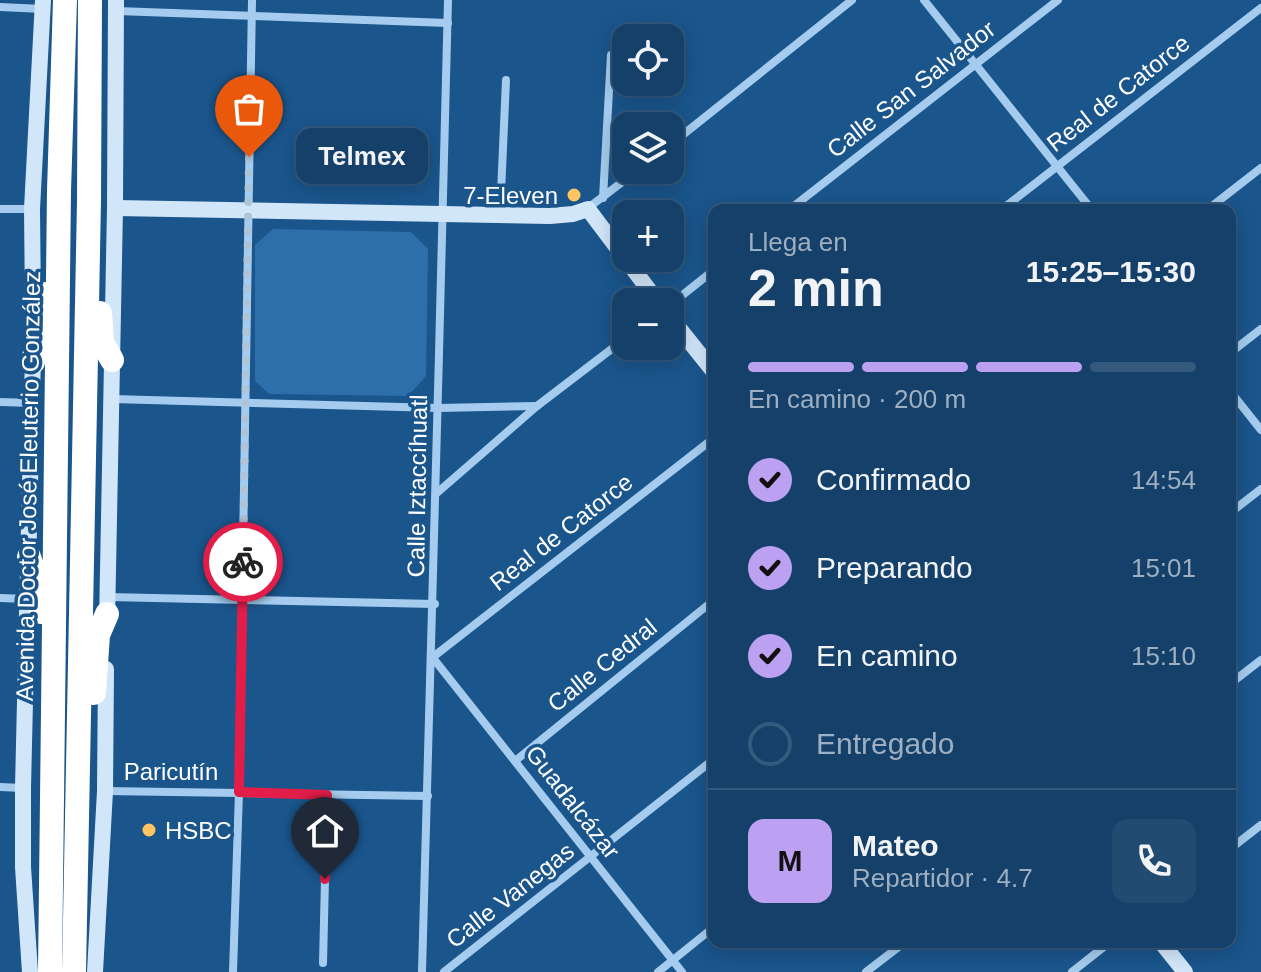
<!DOCTYPE html>
<html lang="es">
<head>
<meta charset="utf-8">
<style>
  :root { --surface:#144069; --page:#214b71; --text:#f1f3f6; --muted:#9dafc0; --line:#33597d; --accent:#bca0f2 }
  body { margin:0; font-family:Arial,sans-serif; background:var(--page); color:var(--text); height:100vh; display:flex; flex-direction:column; font-size:30px; white-space:nowrap }
  * { box-sizing:border-box; margin:0 }
  p { font-size:26px; color:var(--muted) }
  .icon { flex:none; width:44px; height:44px; fill:none; stroke:currentColor; stroke-width:2; stroke-linecap:round; stroke-linejoin:round }
  .map { position:relative; flex:1; overflow:hidden }
  .drawer { position:absolute; left:708px; top:204px; width:528px; height:744px; display:flex; flex-direction:column; background:var(--surface); border-radius:16px; box-shadow:0 4px 20px #0003,0 0 0 2px var(--line) }
  .drawer>* { flex:none }
  .controls { position:absolute; left:612px; top:24px; display:grid; gap:16px }
  .controls a { display:grid; place-items:center; width:72px; height:72px; border-radius:16px; background:var(--surface); box-shadow:0 4px 20px #0003,0 0 0 2px var(--line); font-size:40px }
  .pin { position:absolute; display:grid; place-items:center; width:68px; height:68px; color:#fff; margin:-82px -34px; border-radius:50% 50% 50% 0; rotate:-45deg; box-shadow:0 0 8px #0007 }
  .pin .icon { rotate:45deg }
  .courier { position:absolute; display:grid; place-items:center; width:80px; height:80px; margin:-40px; border:6px solid #e11d48; border-radius:50%; background:#fff; color:#222; box-shadow:0 2px 10px #0007 }
  .bubble { position:absolute; height:56px; border-radius:16px; background:var(--surface); box-shadow:0 4px 20px #0003,0 0 0 2px var(--line); font-size:26px; font-weight:700; line-height:56px; text-align:center }
  .overview em { font-style:normal; font-weight:700 }
  .overview div { display:flex; flex-direction:column-reverse }
  .overview { display:flex; align-items:center; justify-content:space-between; height:136px; padding:0 40px }
  h1 { font-size:52px; font-weight:700; line-height:60px }
  .bar { display:grid; grid-template-columns:repeat(4,1fr); gap:12px 8px; align-content:center; height:96px; padding:0 40px }
  .bar i { height:10px; border-radius:6px; background:var(--line) }
  .bar .current { background:var(--accent) }
  .bar p { grid-column:span 4 }
  .line { display:flex; align-items:center; gap:20px; padding:0 40px; border-top:2px solid var(--line) }
  .line div { flex:1 }
  .round { display:grid; place-items:center; flex:none; width:84px; height:84px; border-radius:16px; background:var(--page) }
  ol { padding:0 40px; list-style:none }
  li { display:flex; align-items:center; gap:24px; height:88px }
  li p { margin-inline-start:auto }
  li .icon { padding:8px; border-radius:50%; background:var(--accent); color:#111; stroke-width:4 }
  li:last-child { color:var(--muted) }
  li i { width:44px; height:44px; border:4px solid var(--line); border-radius:50% }
  .map>svg:first-child { display:block }
  .green { fill:#2d6faa }
  .lines { fill:none; stroke-linecap:round; stroke-linejoin:round }
  .street { stroke:#a5ccee; stroke-width:8 }
  .secondary { stroke:#d2e6fa; stroke-width:16 }
  .highway { stroke:#fff; stroke-width:24 }
  .done { stroke:#afc4d7; stroke-width:8; stroke-dasharray:0 14.4 }
  .route { stroke:#e11d48; stroke-width:10 }
  .poi-dot { fill:#ffc562; stroke:#1a558c; stroke-width:3 }
  .labels { text-anchor:middle; dominant-baseline:central; stroke-width:7; stroke-linejoin:round; paint-order:stroke }
  .street-label { font-size:24px; fill:#fff; stroke:#1a558c }
  .poi-label { font-size:24px; fill:#fff; stroke:#1a558c; text-anchor:end }
</style>
</head>
<body>
<div class="map">
<svg width="1261" height="972" viewBox="0 0 1261 972">
  <rect width="100%" height="100%" fill="#1a558c"/>
  <polygon class="green" points="273,229 411,232 428,249 426,376 408,396 269,394 255,381 255,245"/>
  <g class="lines">
    <g class="street">
      <polyline points="924,0 1092,210"/>
      <polyline points="0,7 43,9"/>
      <polyline points="117,11 448,23"/>
      <polyline points="670,145 852,0"/>
      <polyline points="603,198 611,55"/>
      <polyline points="588,208 638,170"/>
      <polyline points="0,209 32,209"/>
      <polyline points="789,210 1058,0"/>
      <polyline points="1001,210 1261,8"/>
      <polyline points="1207,210 1261,168"/>
      <polyline points="500,215 506,80"/>
      <polyline points="670,305 714,270"/>
      <polyline points="1230,353 1261,329"/>
      <polyline points="1230,391 1261,430"/>
      <polyline points="112,399 438,408 537,406"/>
      <polyline points="0,402 32,403"/>
      <polyline points="438,492 537,406 626,338"/>
      <polyline points="1230,513 1261,489"/>
      <polyline points="108,597 435,604"/>
      <polyline points="0,598 27,599"/>
      <polyline points="433,657 714,438"/>
      <polyline points="433,658 682,972"/>
      <polyline points="1230,684 1261,660"/>
      <polyline points="515,761 714,600"/>
      <polyline points="0,787 23,788"/>
      <polyline points="105,791 428,796"/>
      <polyline points="1230,849 1261,825"/>
      <polyline points="323,963 327,795"/>
      <polyline points="233,972 239,792 252,0"/>
      <path d="M422,972C433,648 439,324 448,0"/>
      <polyline points="444,972 714,759"/>
      <polyline points="658,972 714,927"/>
      <polyline points="866,972 905,942"/>
      <polyline points="1072,972 1110,942"/>
    </g>
    <g class="secondary">
      <polyline points="115,208 550,216 573,214 588,209 658,302"/>
      <polyline points="33,307 32,209 43,0"/>
      <polyline points="670,317 714,372"/>
      <polyline points="107,622 115,208 116,0"/>
      <polyline points="1161,942 1185,972"/>
      <polyline points="30,972 23,867 23,788 33,354"/>
      <polyline points="95,972 105,791 106,669"/>
    </g>
    <g class="highway">
      <polyline points="100,313 102,342 112,360"/>
      <polyline points="33,362 43,312 43,294"/>
      <polyline points="29,557 41,593 41,612"/>
      <polyline points="94,693 98,635 107,614"/>
      <polyline points="50,972 59,191 65,0"/>
      <polyline points="74,972 89,201 90,0"/>
    </g>
  </g>
  <g class="lines">
    <polyline class="done" points="243,562 249,157"/>
    <polyline class="route" points="243,562 239,792 327,795 325,879"/>
  </g>
  <g class="poi-dot">
    <circle cx="574" cy="195" r="8"/>
    <circle cx="149" cy="830" r="8"/>
  </g>
  <g class="labels">
    <g class="street-label">
      <text transform="translate(911 89) rotate(-38)">Calle San Salvador</text>
      <text transform="translate(1118 93) rotate(-38)">Real de Catorce</text>
      <text transform="translate(28 486) rotate(-89)">Avenida Doctor José Eleuterio González</text>
      <text transform="translate(417 486) rotate(-89)">Calle Iztaccíhuatl</text>
      <text transform="translate(561 532) rotate(-38)">Real de Catorce</text>
      <text transform="translate(602 665) rotate(-39)">Calle Cedral</text>
      <text x="171" y="771">Paricutín</text>
      <text transform="translate(573 802) rotate(52)">Guadalcázar</text>
      <text transform="translate(510 895) rotate(-38)">Calle Vanegas</text>
    </g>
    <g class="poi-label">
      <text x="558" y="195">7-Eleven</text>
      <text x="165" y="830" text-anchor="start">HSBC</text>
    </g>
  </g>
</svg>
<div class="controls">
<a><svg class="icon" aria-label="locate" viewBox="0 0 24 24"><circle cx="12" cy="12" r="6"/><path d="M12 2v4M12 18v4M2 12h4M18 12h4"/></svg></a>
<a><svg class="icon" aria-label="layers" viewBox="0 0 24 24"><path d="M12 4l9 5-9 5-9-5zM3 14l9 5 9-5"/></svg></a>
<a>+</a>
<a>−</a>
</div>
<div class="pin" style="left:249px;top:157px;background:#ea580c"><svg class="icon" aria-label="bag" viewBox="0 0 24 24"><path d="M5 8h14l-1 12H6zM9 8a3 3 0 0 1 6 0"/></svg></div>
<div class="pin" style="left:325px;top:879px;background:#1f2937"><svg class="icon" aria-label="home" viewBox="0 0 24 24"><path d="M3 11l9-7 9 7M6 9v11h12V9"/></svg></div>
<div class="courier" style="left:243px;top:562px"><svg class="icon" aria-label="bike" viewBox="0 0 24 24"><circle cx="6" cy="16" r="4"/><circle cx="18" cy="16" r="4"/><path d="M6 16l4-8h5l3 8M10 8l3 8H6M13 5h3"/></svg></div>
<div class="bubble" style="left:296px;top:128px;width:132px">Telmex</div>
<section class="drawer">
<div class="overview"><div><h1>2 min</h1><p>Llega en</p></div><em>15:25–15:30</em></div>
<div class="bar"><i class="current"></i><i class="current"></i><i class="current"></i><i></i><p>En camino · 200 m</p></div>
<ol>
<li><svg class="icon" aria-label="check" viewBox="0 0 24 24"><path d="M5 12l5 5 9-10"/></svg>Confirmado<p>14:54</p></li>
<li><svg class="icon" aria-label="check" viewBox="0 0 24 24"><path d="M5 12l5 5 9-10"/></svg>Preparando<p>15:01</p></li>
<li><svg class="icon" aria-label="check" viewBox="0 0 24 24"><path d="M5 12l5 5 9-10"/></svg>En camino<p>15:10</p></li>
<li><i></i>Entregado</li>
</ol>
<div class="line" style="height:144px"><b class="round" style="background:var(--accent);color:#111">M</b><div><b>Mateo</b><p>Repartidor · 4.7</p></div><a class="round"><svg class="icon" aria-label="phone" viewBox="0 0 24 24"><path d="M5 4h4l2 5-3 2q2 4 5 5l2-3 5 2v4C11 20 4 13 5 4z"/></svg></a></div>
</section>
</div>
</body>
</html>
